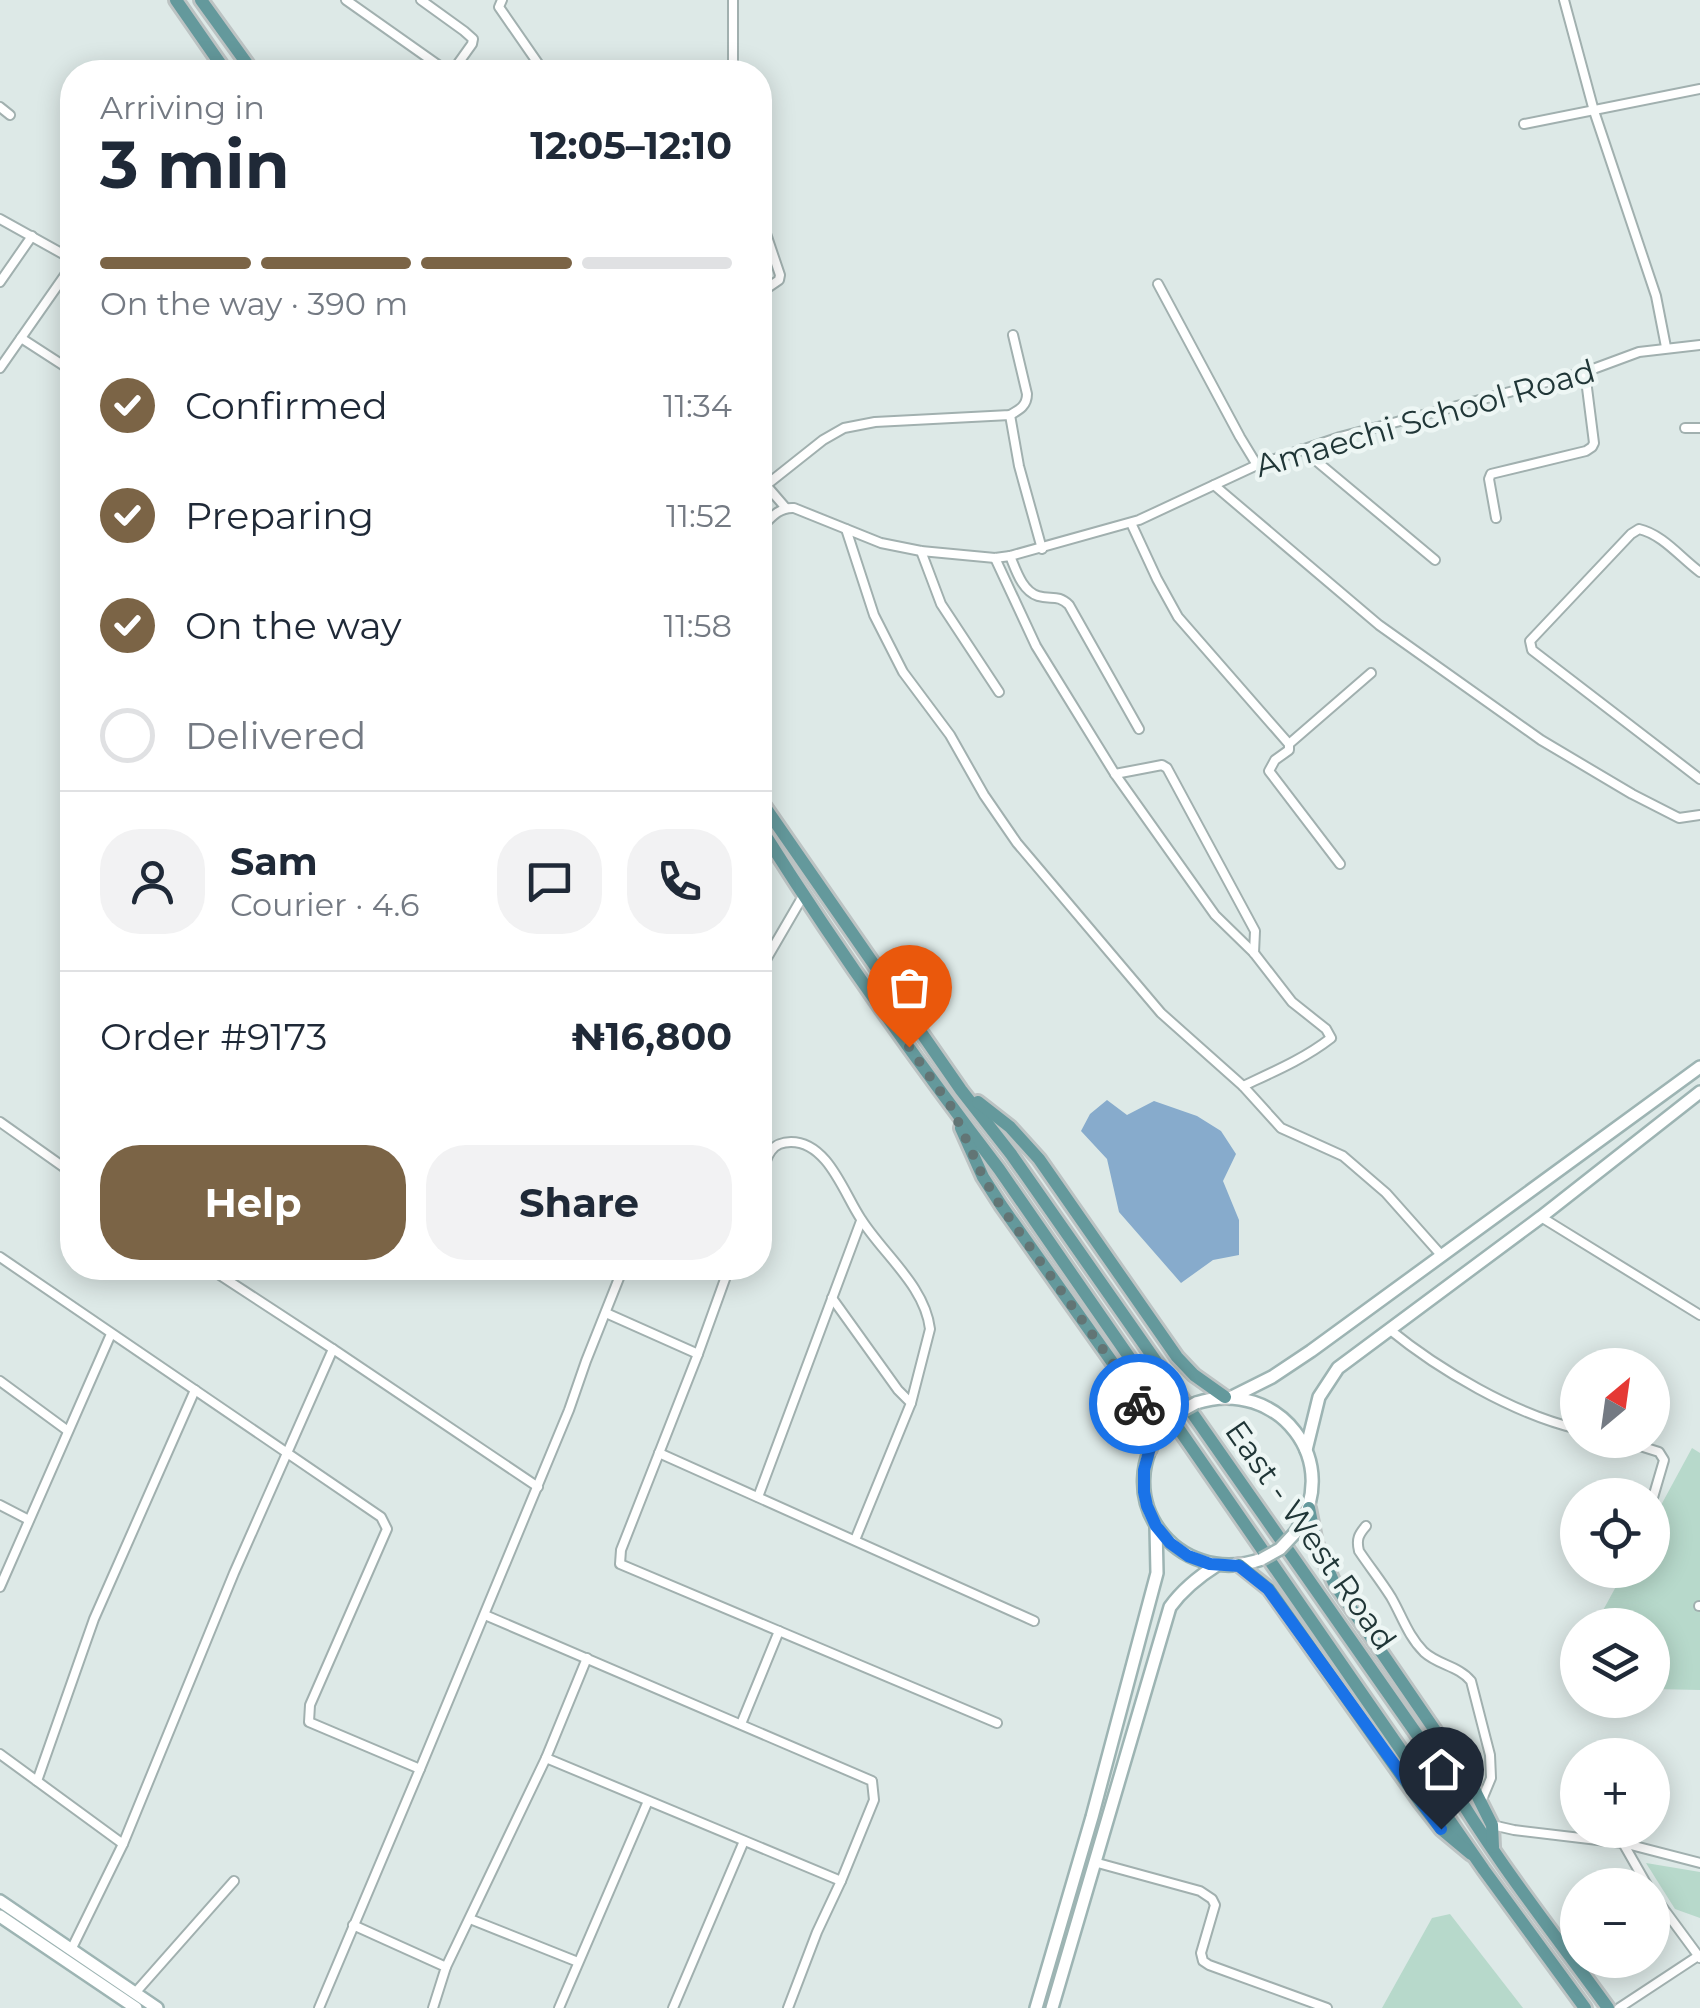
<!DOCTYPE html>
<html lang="en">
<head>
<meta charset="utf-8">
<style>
  :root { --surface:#fff; --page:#f2f2f3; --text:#1f2937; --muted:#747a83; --line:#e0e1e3; --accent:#7b6446 }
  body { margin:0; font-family:Montserrat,sans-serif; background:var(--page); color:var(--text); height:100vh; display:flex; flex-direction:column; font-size:38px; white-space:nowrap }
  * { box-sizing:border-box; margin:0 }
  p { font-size:32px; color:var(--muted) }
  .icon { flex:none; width:55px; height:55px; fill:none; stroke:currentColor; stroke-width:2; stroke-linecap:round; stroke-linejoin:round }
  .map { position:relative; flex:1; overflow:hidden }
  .sheet { position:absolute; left:60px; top:60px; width:712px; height:1220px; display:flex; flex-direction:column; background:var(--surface); border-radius:40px; box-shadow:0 5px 25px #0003 }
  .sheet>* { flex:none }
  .needle { width:65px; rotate:29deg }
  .controls { position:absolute; left:1560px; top:1348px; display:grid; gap:20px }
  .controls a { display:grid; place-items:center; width:110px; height:110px; border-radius:50%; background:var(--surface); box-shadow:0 5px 25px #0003; font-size:50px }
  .pin { position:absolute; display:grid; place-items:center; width:85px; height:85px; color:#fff; margin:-102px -42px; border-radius:50% 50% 50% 0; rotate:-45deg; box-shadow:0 0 10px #0007 }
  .pin .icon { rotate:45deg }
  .courier { position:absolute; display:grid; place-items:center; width:100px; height:100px; margin:-50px; border:8px solid #1a73e8; border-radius:50%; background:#fff; color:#222; box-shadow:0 2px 12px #0007 }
  .headline em { font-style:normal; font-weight:700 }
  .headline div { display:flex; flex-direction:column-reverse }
  .headline { display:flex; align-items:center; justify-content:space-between; height:170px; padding:0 40px }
  h1 { font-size:65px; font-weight:700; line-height:75px }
  .bar { display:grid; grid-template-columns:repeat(4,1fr); gap:15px 10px; align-content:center; height:120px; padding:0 40px }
  .bar i { height:12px; border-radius:8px; background:var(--line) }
  .bar .current { background:var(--accent) }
  .bar p { grid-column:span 4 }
  .line { display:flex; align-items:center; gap:25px; padding:0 40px; border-top:2px solid var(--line) }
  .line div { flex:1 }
  .round { display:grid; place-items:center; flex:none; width:105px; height:105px; border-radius:40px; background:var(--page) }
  ol { padding:0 40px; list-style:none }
  li { display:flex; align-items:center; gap:30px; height:110px }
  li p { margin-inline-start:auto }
  li .icon { padding:10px; border-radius:50%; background:var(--accent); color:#fff; stroke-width:4 }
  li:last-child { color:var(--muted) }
  li i { width:55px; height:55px; border:5px solid var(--line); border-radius:50% }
  .action { display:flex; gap:20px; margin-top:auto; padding:20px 40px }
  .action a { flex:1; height:115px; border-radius:40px; background:var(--accent); color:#fff; font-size:40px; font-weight:700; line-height:115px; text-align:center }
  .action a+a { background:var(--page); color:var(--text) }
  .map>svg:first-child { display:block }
  .green { fill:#b7d9cb }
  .water { fill:#87abcc }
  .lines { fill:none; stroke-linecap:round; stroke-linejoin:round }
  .street-casing { stroke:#a1b0af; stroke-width:12 }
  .secondary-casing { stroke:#9db4b3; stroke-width:16 }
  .primary-casing { stroke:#bcc3c3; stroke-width:18 }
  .street { stroke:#fff; stroke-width:8 }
  .secondary { stroke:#fff; stroke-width:11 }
  .primary { stroke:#64999c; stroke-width:12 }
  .secondary-bridge-casing { stroke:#9db4b3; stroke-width:16; stroke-linecap:butt }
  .secondary-bridge { stroke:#fff; stroke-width:11 }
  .done { stroke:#627575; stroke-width:10; stroke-dasharray:0 18 }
  .route { stroke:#1a73e8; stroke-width:12 }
  .labels { text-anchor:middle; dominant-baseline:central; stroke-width:9; stroke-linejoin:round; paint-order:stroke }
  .street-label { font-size:32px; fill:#203637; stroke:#edf6f4 }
</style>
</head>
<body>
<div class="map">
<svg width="1700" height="2008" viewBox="0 0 1700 2008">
  <rect width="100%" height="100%" fill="#dde9e7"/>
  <g class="green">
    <polygon points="1692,1448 1700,1453 1700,1690 1653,1689 1652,1625 1595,1625 1625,1570 1652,1570 1653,1520"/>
    <polygon points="1646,1863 1700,1872 1700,1918 1675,1909"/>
    <polygon points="1450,1914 1523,2008 1382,2008 1432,1918"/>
  </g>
  <polygon class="water" points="1107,1100 1127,1115 1154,1101 1197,1116 1221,1131 1236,1154 1223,1181 1239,1220 1239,1255 1213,1260 1181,1283 1119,1212 1107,1159 1081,1131 1090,1114"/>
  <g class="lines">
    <g class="street-casing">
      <g id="street">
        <polyline points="346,0 448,72"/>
        <polyline points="421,0 464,31 473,39 472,44 452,72"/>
        <polyline points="502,0 499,7 544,72"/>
        <polyline points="1564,0 1594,111 1656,296 1666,347"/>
        <polyline points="733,72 733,0"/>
        <polyline points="0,107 10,115"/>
        <polyline points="1524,124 1700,89"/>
        <polyline points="760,216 780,275 779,280 760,293"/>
        <polyline points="0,219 72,259"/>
        <polyline points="0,282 32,236"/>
        <polyline points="1158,284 1240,437 1257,465"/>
        <polyline points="21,338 72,371"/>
        <polyline points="0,368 72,265"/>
        <polyline points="1010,415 1019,466 1042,549"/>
        <polyline points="1685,428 1700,428"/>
        <polyline points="1302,449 1435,560"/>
        <polyline points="760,478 785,507"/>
        <polyline points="1214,485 1379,625 1541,740 1632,794 1679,818 1700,815"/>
        <path d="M765,486L823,440L844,428L875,422L1010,415C1019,410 1027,406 1027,394L1013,335"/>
        <polyline points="1496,518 1489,479 1491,474 1586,451 1592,447 1594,443 1585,372"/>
        <polyline points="1131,523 1157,579 1178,617 1289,744 1289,750 1275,760 1269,771 1340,864"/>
        <path d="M760,529C770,519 778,507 794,508L881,543L921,551L995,558L1010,556L1139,520L1257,465L1340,437L1585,372L1639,352L1700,345"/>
        <polyline points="846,529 874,615 903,672 950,735 984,795 1017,843 1161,1013 1243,1086 1281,1128 1343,1156 1386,1193 1442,1256"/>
        <polyline points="921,551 941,604 999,692"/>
        <path d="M1010,556C1016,570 1022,591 1038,596C1051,600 1058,594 1069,605L1139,729"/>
        <path d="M995,558L1036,646L1115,774L1215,915L1254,953L1292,1002L1326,1029L1331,1038C1304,1059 1273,1072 1243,1086"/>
        <path d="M1700,572C1681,558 1662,534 1639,529L1631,534L1530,641L1532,650L1700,779"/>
        <polyline points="1289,744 1371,673"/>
        <polyline points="1115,774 1162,765 1167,768 1255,931 1254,953"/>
        <polyline points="760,970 803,896"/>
        <polyline points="0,1122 72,1173"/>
        <path d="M760,1180C763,1171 765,1159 771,1151C775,1145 783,1142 791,1142C828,1142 844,1194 861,1219C883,1254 925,1286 930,1329L911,1403"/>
        <polyline points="1541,1217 1700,1315"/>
        <polyline points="0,1257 381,1517 387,1529 310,1705 309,1722 420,1769 319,2008"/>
        <polyline points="209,1268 333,1349"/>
        <polyline points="729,1268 698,1354 621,1550 620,1564 997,1723"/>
        <polyline points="832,1298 898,1390 911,1403 855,1540"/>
        <polyline points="606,1313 698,1354"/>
        <path d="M1389,1329C1439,1370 1514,1414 1578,1429"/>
        <polyline points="0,1381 68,1431"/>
        <polyline points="1621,1440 1659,1452 1664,1460 1652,1501"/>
        <polyline points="659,1453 1034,1621"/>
        <polyline points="758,1497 861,1221"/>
        <polyline points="0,1505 29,1520"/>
        <path d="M1366,1526C1359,1534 1356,1539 1359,1551C1369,1566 1381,1581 1391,1597C1402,1616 1408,1636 1424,1652C1438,1665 1459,1666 1471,1681L1490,1755L1491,1778L1481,1802"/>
        <polyline points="0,1587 111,1334"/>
        <polyline points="1699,1606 1700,1606"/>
        <polyline points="485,1615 872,1781 874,1800 841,1881 817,1932 788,2008"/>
        <polyline points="587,1658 546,1758 841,1881"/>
        <polyline points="741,1724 779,1631"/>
        <polyline points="0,1754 123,1844"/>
        <polyline points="420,1769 569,1410 586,1361 623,1268"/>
        <polyline points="37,1781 94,1619 195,1390"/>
        <polyline points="1492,1825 1514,1830 1623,1843 1700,1863"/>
        <polyline points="1623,1843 1647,1885"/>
        <polyline points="1094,1862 1200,1891 1212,1899 1215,1905 1201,1953 1203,1961 1209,1965 1327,2008"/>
        <polyline points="1652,1893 1700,1958"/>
        <polyline points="470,1919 578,1962"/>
        <polyline points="353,1925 446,1967 433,2008"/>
        <polyline points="71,1950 123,1844 234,1573 333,1349 538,1487"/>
        <polyline points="446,1967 546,1758"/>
        <polyline points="135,1993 234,1881"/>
        <polyline points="559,2008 648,1801"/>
        <polyline points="673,2008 744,1841"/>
        <polyline points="1619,2008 1698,1956"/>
      </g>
    </g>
    <g class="secondary-casing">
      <g id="secondary">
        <polyline points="1232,1397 1272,1377 1311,1351 1700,1067"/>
        <path d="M1196,1403C1278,1376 1346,1463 1294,1534"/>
        <path d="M1166,1424C1106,1495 1176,1590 1262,1559"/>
        <polyline points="1306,1450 1319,1397 1338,1368 1541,1217 1700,1092"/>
        <polyline points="0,1901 157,2008"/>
        <polyline points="0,1916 136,2008"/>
        <polyline points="1036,2008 1092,1817 1157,1573 1156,1526"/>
        <path d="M1052,2008L1170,1607C1183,1589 1198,1577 1217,1565"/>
      </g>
    </g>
    <g class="primary-casing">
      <g id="primary">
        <polyline points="176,0 226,72"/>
        <polyline points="201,0 253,72"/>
        <path d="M760,800L961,1090L1011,1154L1446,1776C1493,1857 1553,1932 1608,2008"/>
        <path d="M760,827C834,945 915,1059 999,1169L1484,1870L1585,2008"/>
        <polyline points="978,1102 1010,1127 1039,1159 1177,1357 1194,1375 1225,1397"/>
        <polyline points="961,1128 983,1177 1001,1205 1134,1393 1141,1409 1150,1449"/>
        <polyline points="1309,1508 1316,1543 1334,1583 1471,1783 1492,1825 1493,1847"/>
        <polyline points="1239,1565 1269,1589 1420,1802 1441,1829 1471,1854"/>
      </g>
    </g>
    <use href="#street" class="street"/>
    <use href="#secondary" class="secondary"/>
    <use href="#primary" class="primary"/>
    <g class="secondary-bridge-casing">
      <g id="secondary-bridge">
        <polyline points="1166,1424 1176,1414 1196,1403"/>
        <polyline points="1262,1559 1280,1549 1294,1534"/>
      </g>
    </g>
    <use href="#secondary-bridge" class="secondary-bridge"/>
  </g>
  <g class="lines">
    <polyline class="done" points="909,1047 952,1108 983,1177 1000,1205 1134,1393 1139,1404"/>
    <polyline class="route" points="1139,1404 1150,1448 1144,1470 1144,1492 1147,1506 1156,1526 1170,1543 1188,1556 1210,1564 1239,1566 1268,1589 1441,1829"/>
  </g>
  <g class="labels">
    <g class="street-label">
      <text transform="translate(1425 418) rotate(-16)">Amaechi School Road</text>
      <text transform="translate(1311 1535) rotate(55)">East - West Road</text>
    </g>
  </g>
</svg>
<div class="controls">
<a><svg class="needle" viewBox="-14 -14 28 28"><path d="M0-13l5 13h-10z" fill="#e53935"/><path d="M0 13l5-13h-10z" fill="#747a83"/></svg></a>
<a><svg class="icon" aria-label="locate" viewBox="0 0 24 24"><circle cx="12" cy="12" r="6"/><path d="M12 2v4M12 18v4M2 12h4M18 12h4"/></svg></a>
<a><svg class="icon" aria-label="layers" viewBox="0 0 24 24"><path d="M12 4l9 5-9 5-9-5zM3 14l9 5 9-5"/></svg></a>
<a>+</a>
<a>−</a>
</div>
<div class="pin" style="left:909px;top:1047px;background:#ea580c"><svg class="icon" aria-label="bag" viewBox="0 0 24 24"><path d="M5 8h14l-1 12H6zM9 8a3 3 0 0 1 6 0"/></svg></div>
<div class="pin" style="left:1441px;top:1829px;background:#1f2937"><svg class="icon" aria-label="home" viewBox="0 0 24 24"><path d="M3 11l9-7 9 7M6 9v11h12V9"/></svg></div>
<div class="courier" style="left:1139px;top:1404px"><svg class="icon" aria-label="bike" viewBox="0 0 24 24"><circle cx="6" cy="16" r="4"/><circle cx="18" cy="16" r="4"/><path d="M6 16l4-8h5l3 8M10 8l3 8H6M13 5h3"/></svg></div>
<section class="sheet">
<div class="headline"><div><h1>3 min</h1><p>Arriving in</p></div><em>12:05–12:10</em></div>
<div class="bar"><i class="current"></i><i class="current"></i><i class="current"></i><i></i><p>On the way · 390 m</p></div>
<ol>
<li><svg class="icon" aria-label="check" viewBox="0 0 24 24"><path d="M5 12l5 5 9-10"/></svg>Confirmed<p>11:34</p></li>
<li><svg class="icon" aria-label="check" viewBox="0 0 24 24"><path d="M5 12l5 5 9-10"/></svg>Preparing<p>11:52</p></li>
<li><svg class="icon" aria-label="check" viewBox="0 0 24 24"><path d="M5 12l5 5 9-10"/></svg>On the way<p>11:58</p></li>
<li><i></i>Delivered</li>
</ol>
<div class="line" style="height:180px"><a class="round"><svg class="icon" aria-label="person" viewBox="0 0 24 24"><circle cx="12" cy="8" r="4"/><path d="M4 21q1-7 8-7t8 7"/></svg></a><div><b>Sam</b><p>Courier · 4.6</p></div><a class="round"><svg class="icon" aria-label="chat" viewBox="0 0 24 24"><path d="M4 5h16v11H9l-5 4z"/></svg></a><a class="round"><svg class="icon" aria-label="phone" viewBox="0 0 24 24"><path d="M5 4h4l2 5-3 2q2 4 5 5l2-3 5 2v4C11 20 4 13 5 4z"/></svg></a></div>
<div class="line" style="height:130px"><div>Order #9173</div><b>₦16,800</b></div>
<div class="action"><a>Help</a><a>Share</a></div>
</section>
</div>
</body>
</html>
